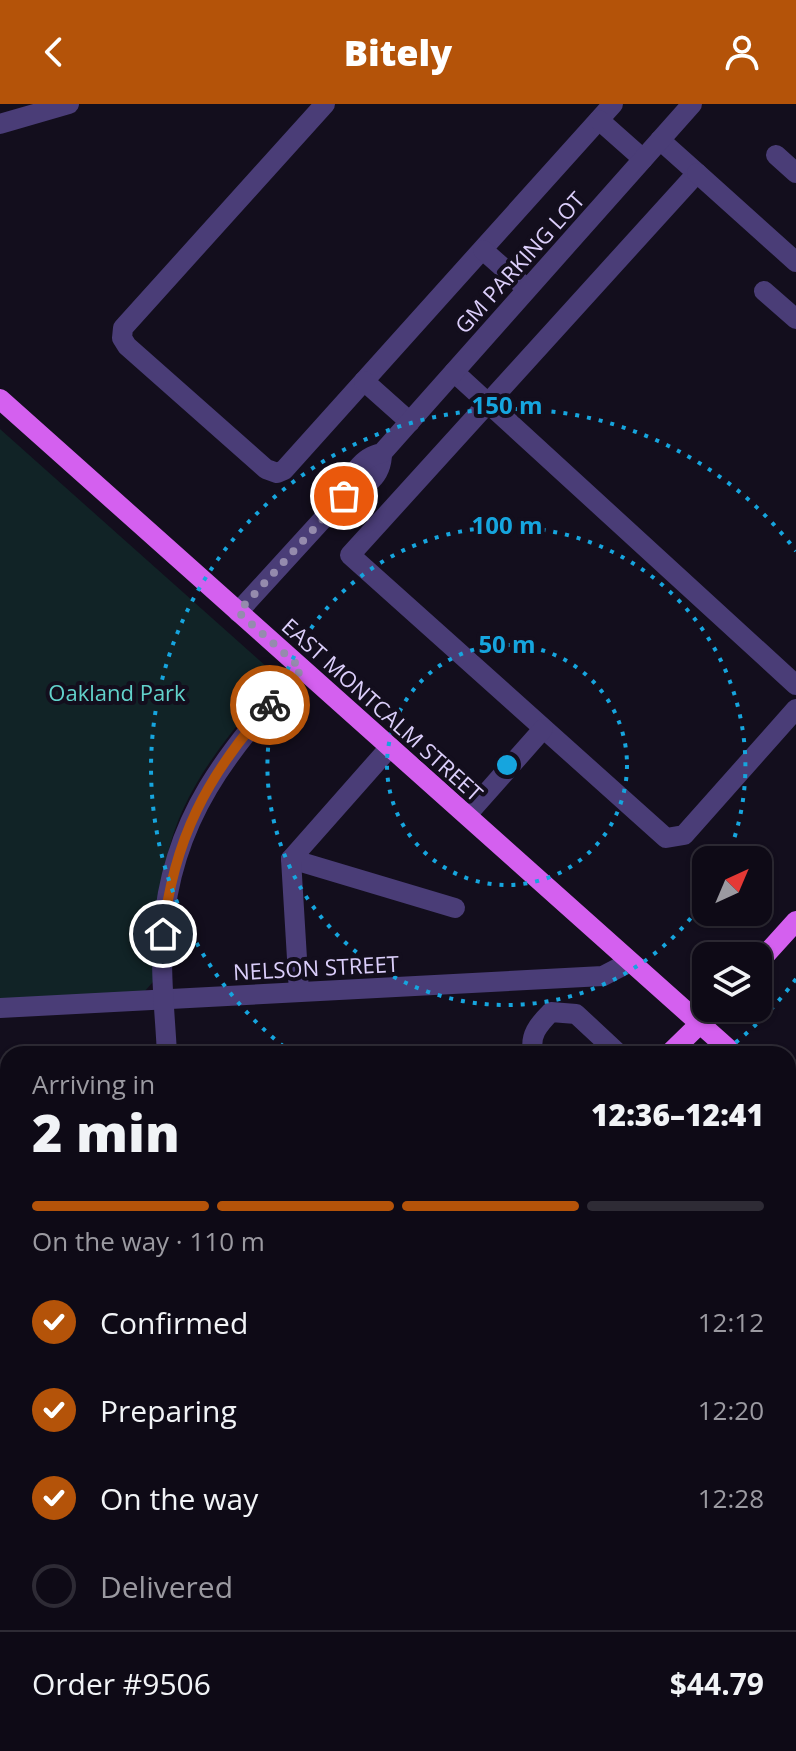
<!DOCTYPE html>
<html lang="en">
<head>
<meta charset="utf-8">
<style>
  :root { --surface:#0e0a16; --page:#17131f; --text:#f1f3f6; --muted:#9b9aa1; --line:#2e2b35; --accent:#b45309 }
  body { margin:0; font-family:"Open Sans",sans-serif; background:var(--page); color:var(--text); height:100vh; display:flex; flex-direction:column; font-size:30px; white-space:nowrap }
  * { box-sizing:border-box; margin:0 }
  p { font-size:26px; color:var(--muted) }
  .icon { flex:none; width:44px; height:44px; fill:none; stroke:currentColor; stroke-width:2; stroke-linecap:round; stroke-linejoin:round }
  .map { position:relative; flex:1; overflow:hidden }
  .panel { position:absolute; left:0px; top:942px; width:796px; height:706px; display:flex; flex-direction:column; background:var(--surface); border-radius:24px 24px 0 0; box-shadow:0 2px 6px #0004,0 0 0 2px var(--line) }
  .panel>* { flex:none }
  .needle { width:52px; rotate:44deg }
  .fabs { position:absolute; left:692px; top:742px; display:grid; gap:16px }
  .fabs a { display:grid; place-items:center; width:80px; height:80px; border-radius:16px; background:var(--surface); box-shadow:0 2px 6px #0004,0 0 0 2px var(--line); font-size:40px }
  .pin { position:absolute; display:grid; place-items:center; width:68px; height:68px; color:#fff; margin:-34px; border:4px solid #fff; border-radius:50%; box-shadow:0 2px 8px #0007 }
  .courier { position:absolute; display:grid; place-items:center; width:80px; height:80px; margin:-40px; border:6px solid #b45309; border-radius:50%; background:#fff; color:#222; box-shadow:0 2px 10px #0007 }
  .overview em { font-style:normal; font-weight:800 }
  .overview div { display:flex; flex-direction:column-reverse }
  .overview { display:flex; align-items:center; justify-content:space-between; height:136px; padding:0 32px }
  h1 { font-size:52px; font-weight:800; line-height:60px }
  .bar { display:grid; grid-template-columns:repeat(4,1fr); gap:12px 8px; align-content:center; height:96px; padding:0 32px }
  .bar i { height:10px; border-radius:6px; background:var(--line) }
  .bar .current { background:var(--accent) }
  .bar p { grid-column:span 4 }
  .line { display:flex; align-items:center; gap:20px; padding:0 32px; border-top:2px solid var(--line) }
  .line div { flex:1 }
  ol { padding:0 32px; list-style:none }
  li { display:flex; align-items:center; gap:24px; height:88px }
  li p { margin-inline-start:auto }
  li .icon { padding:8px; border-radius:50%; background:var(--accent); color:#fff; stroke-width:4 }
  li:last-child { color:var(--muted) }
  li i { width:44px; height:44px; border:4px solid var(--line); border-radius:50% }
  header { display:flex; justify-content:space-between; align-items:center; height:104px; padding:0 32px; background:var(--accent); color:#fff; font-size:36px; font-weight:800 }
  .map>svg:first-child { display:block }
  .green { fill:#112326 }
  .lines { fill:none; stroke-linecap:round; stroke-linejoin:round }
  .minor { stroke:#4a3d77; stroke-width:20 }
  .major { stroke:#d460ef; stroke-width:20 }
  .done { stroke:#958bad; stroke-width:8; stroke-dasharray:0 14.4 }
  .route { stroke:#b45309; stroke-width:10 }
  .ring { fill:none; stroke:#16a5de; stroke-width:4; stroke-dasharray:4 8 }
  .labels { text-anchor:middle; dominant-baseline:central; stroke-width:8; stroke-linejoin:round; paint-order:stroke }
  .street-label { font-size:22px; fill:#dbcefa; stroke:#130e1d }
  .park-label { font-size:22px; fill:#62d2cb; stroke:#130e1d }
  .centre { fill:#16a5de; stroke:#130e1d; stroke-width:4 }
  .ring-label { font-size:24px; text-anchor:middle; font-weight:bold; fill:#16a5de; stroke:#130e1d; stroke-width:8; stroke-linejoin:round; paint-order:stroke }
</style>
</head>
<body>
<header><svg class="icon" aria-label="back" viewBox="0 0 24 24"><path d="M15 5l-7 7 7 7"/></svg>Bitely<svg class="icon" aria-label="person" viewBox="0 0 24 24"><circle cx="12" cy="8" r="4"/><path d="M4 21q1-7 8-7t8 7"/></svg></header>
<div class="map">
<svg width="796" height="1647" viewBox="0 0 796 1647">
  <rect width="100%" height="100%" fill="#130e1d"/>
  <g class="green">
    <path d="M0,325L278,573C233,625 180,685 167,755C159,795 158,838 153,878L144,888L0,896Z"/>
    <polygon points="788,1182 796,1189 796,1258 788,1258"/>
  </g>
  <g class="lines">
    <g class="minor">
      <polyline points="325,0 123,224 122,234 127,242 266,365 277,369 284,366 613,0"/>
      <polyline points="599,16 643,55"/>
      <polyline points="0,20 69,0"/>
      <polyline points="660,36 697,69 350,451 666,734 684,731 796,605"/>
      <polyline points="776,51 796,69"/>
      <polyline points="697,69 796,158"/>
      <polyline points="483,146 527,185"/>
      <polyline points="764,187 796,215"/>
      <polyline points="454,268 796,581"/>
      <polyline points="364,277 410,318"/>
      <path d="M344,392C365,383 382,374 382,349"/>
      <path d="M238,508L344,392C351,372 360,353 382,349L692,0"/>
      <polyline points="467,711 543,625"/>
      <polyline points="291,755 455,804"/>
      <polyline points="299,888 291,755 390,643"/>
      <polyline points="0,904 603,872 630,858"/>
      <path d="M167,950C165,910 160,869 163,828C171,713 229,646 302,565"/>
      <path d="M534,950C528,932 539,920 551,908L576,910L619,950"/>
      <polyline points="0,1036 8,1036"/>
      <polyline points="0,1164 8,1163"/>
      <polyline points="788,1518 796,1518"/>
      <polyline points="788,1551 796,1551"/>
      <polyline points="93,1640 99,1647"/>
      <polyline points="214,1640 214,1647"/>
      <polyline points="366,1640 367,1647"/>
      <polyline points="655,1640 662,1643 685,1640"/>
      <polyline points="724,1640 725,1647"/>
    </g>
    <g class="major">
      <polyline points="0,295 734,950"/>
      <polyline points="758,859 796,817"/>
      <polyline points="669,950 716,904"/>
      <polyline points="788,998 796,1005"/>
      <polyline points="788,1397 796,1396"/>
      <polyline points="0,1440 8,1440"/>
    </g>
  </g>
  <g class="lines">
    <polyline class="done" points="270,601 302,565 238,508 344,392"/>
    <path class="route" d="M163,830C173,736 207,671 270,601"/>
  </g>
  <g class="ring">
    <circle cx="507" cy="661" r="120"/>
    <path d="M705 795A239 239 0 1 1 727 754"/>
    <path d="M796 875A359 359 0 0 1 721 950M293 950A359 359 0 1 1 796 447"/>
  </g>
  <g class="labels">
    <g class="street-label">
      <text transform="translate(519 158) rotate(-48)">GM PARKING LOT</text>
      <text transform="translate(383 605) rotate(42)">EAST MONTCALM STREET</text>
      <text transform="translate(316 863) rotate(-3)">NELSON STREET</text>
    </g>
    <g class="park-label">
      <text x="117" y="588">Oakland Park</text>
    </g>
  </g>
  <circle cx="507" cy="661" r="12" class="centre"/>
  <g class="ring-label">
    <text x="507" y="310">150 m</text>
    <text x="507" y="430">100 m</text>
    <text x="507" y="549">50 m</text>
  </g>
</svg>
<div class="fabs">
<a><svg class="needle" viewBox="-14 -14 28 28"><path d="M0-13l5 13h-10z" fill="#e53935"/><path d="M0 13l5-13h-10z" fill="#9b9aa1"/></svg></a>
<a><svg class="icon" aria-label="layers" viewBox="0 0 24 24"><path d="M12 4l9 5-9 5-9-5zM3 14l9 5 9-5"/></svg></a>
</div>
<div class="pin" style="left:344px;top:392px;background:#ea580c"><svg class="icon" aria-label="bag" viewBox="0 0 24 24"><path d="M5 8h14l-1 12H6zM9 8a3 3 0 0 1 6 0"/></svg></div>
<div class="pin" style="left:163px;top:830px;background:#1f2937"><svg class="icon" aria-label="home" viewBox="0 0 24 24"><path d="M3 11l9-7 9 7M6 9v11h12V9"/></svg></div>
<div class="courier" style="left:270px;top:601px"><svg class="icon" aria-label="bike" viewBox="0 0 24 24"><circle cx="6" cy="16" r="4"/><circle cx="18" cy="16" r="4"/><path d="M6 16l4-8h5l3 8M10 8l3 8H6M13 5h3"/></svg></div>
<section class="panel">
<div class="overview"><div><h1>2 min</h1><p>Arriving in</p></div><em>12:36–12:41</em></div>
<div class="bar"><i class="current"></i><i class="current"></i><i class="current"></i><i></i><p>On the way · 110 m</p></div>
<ol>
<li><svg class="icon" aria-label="check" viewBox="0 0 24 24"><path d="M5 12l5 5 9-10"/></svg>Confirmed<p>12:12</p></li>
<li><svg class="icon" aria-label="check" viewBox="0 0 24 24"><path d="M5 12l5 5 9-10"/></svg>Preparing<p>12:20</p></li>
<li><svg class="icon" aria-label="check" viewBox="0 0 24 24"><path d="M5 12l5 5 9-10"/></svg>On the way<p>12:28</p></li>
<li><i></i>Delivered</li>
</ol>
<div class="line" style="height:104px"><div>Order #9506</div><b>$44.79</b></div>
</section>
</div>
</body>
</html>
